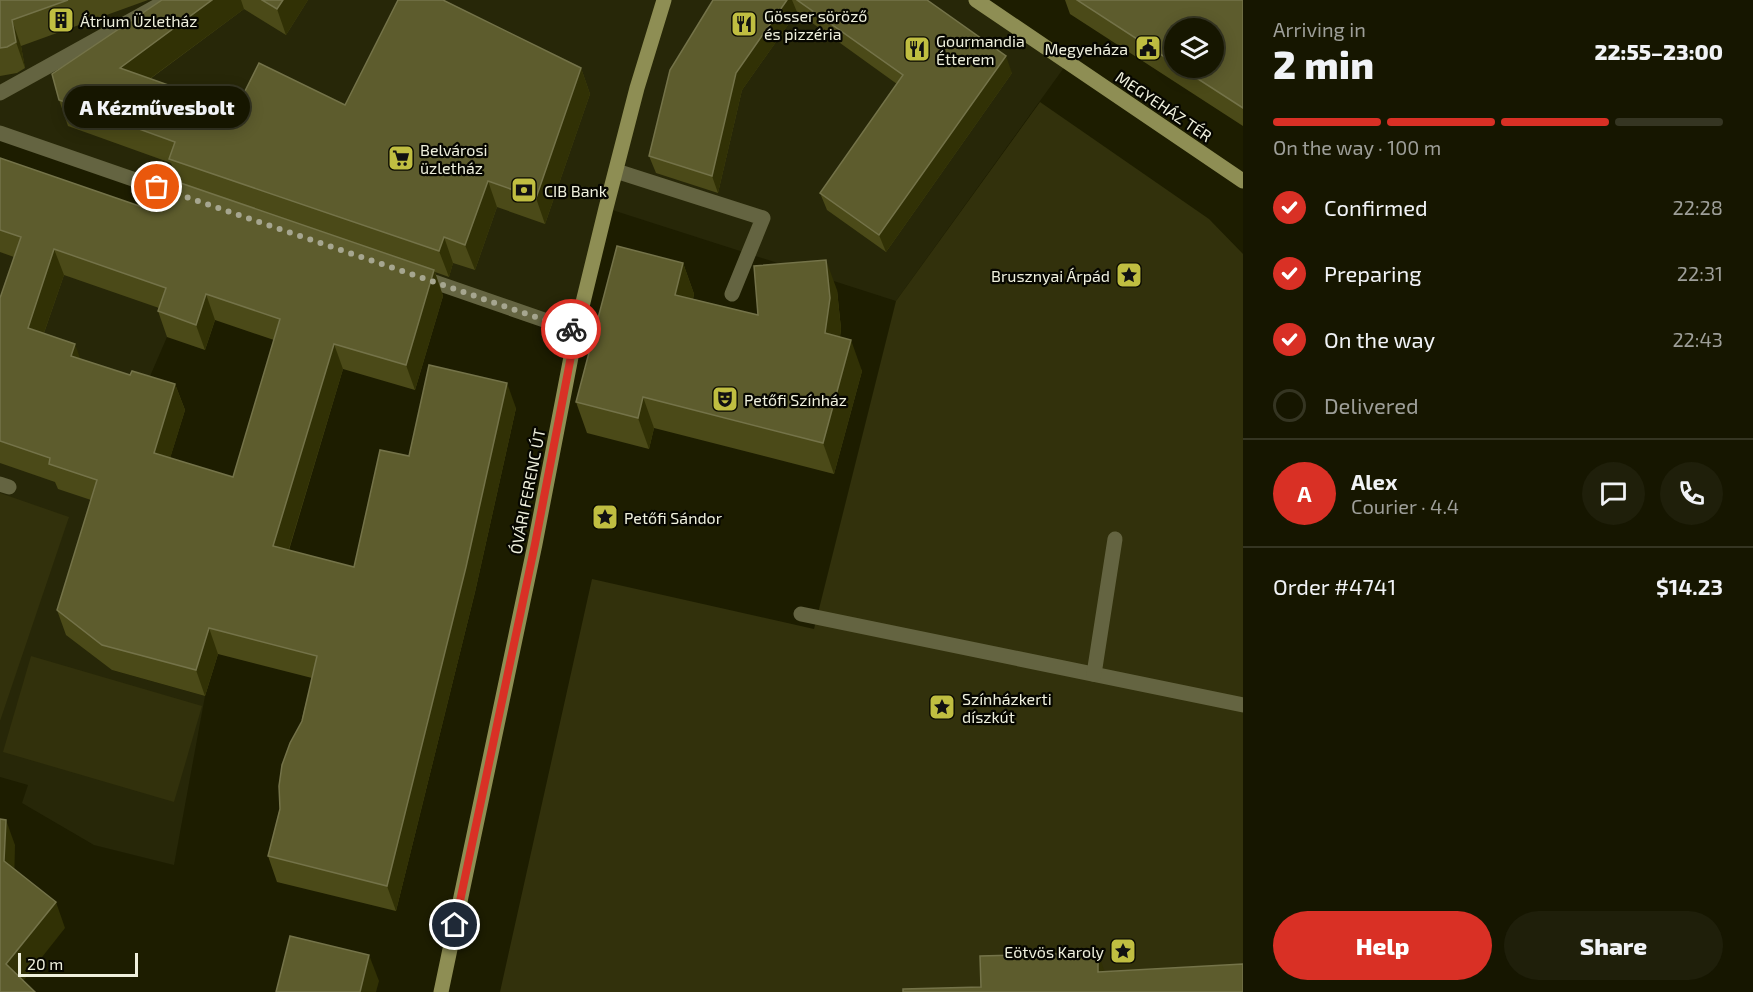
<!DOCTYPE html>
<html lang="en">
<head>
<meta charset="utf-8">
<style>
  :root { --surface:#161600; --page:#1f1f0a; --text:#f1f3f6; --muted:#9e9f99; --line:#353522; --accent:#d93025 }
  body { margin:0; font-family:"Exo 2",sans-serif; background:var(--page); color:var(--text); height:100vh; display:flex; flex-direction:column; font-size:22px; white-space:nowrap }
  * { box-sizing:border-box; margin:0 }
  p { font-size:20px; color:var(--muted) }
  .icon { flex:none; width:33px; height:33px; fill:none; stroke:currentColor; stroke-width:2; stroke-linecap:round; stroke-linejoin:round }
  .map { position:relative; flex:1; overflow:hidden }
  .side { display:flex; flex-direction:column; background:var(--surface); width:510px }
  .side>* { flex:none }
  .tools { position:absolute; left:1164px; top:18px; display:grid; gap:12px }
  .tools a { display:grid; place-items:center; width:60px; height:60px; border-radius:50%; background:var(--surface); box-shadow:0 3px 15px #0003,0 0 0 2px var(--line); font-size:30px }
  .scale { position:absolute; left:18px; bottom:15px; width:120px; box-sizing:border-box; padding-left:6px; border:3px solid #eff0dd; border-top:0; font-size:16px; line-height:21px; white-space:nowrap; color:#eff0dd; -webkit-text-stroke:4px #070700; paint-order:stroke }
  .pin { position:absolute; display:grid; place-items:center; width:51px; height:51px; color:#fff; margin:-26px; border:3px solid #fff; border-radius:50%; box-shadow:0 2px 6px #0007 }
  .courier { position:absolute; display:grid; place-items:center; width:60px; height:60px; margin:-30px; border:4px solid #d93025; border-radius:50%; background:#fff; color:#222; box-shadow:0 2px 8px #0007 }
  .bubble { position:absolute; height:42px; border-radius:21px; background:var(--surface); box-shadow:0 3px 15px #0003,0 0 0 2px var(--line); font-size:20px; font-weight:800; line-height:42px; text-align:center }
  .head em { font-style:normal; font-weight:800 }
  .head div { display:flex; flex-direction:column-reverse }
  .head { display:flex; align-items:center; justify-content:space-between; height:102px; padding:0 30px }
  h1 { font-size:39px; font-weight:800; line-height:45px }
  .bar { display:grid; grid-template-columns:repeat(4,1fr); gap:9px 6px; align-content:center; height:72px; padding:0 30px }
  .bar i { height:8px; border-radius:4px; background:var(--line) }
  .bar .on { background:var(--accent) }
  .bar p { grid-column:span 4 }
  .line { display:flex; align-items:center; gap:15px; padding:0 30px; border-top:2px solid var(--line) }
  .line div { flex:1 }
  .round { display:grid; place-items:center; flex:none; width:63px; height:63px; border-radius:32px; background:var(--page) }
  ol { padding:0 30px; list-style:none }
  li { display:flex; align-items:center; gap:18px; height:66px }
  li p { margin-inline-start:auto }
  li .icon { padding:6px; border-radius:50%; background:var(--accent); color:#fff; stroke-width:4 }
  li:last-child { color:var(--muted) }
  li i { width:33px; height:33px; border:3px solid var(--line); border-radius:50% }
  .cta { display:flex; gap:12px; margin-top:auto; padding:12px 30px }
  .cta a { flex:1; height:69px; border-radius:36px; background:var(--accent); color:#fff; font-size:24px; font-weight:800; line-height:69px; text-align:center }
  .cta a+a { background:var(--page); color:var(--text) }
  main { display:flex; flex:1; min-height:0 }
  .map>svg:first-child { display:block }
  .built { fill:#272708 }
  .green { fill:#32310c }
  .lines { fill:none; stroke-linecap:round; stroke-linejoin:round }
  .lane { stroke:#646441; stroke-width:15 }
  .street { stroke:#646441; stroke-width:15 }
  .secondary { stroke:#8e8e54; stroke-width:15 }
  .wall { fill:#4b4a18; fill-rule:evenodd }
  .shaded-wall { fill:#313105 }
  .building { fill:#5d5c2d; stroke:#747349; stroke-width:1.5; fill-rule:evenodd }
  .done { stroke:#a6a690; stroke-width:6; stroke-dasharray:0 10.8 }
  .route { stroke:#d93025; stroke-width:8 }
  .labels { text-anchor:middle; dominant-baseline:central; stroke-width:4.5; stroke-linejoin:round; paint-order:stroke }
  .poi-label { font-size:16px; fill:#eff0dd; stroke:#070700; text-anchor:start }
  .street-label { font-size:16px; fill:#eff0dd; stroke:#070700 }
</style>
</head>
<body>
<main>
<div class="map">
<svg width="1243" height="992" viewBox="0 0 1243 992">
  <rect width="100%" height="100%" fill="#1d1d00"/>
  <g class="built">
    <polygon points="0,0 976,0 1068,62 896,301 606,208 576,331 0,135"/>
    <polygon points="0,181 160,236 167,337 141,397 112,670 205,696 174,865 94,845 22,803 28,785 0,777"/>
  </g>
  <g class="green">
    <polygon points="1040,102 1209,219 1243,254 1243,992 500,992 592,579 814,629 896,301"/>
    <polygon points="0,493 69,517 0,721"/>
    <polygon points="31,656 202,706 174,802 3,752"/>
  </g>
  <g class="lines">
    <g class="lane">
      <polyline points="616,171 763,218 732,294"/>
      <polyline points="0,484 9,487"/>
      <polyline points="801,614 1243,705"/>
      <polyline points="1094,674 1115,539"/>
    </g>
    <g class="street">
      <polyline points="0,93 168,0"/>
      <polyline points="0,133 176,194"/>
      <polyline points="420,277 576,331"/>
    </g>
    <g class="secondary">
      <polyline points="976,0 1243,181"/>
      <polyline points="441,992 535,544 576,331 606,208 637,88 664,0"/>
    </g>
  </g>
  <g class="wall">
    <polygon points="0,0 148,0 21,46 25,68 17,73 0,76"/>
    <path d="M162,0H308L286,35L244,9L150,79L236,109L345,105L581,68L590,94L545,224L497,207L475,270L453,263L449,277L435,272L443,296L415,390L343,369L289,550L354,567L409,456L516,408L475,592L396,911L277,882L268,856L312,678L218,654L205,696L112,670L66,635L57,610L91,500L58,489L55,482L0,463V298L14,257L0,252V158L151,210L178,182L171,163L68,126L59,100ZM64,275L159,308L158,311L167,337L205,350L215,320L274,340L233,477L170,458L185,410L175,384L130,375L81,359L44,333Z"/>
    <polygon points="713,0 927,0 1012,73 886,252 827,210 820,193 897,84 797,12 742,90 718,193 656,173 649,156"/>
    <path d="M1065,0H1243V126L1070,14ZM1174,28L1214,68H1174Z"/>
    <polygon points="683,263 694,294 693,299 758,315 837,290 841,329 840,337 862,371 834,474 654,428 649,449 587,433 576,402"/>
  </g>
  <g class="shaded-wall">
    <polygon points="212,0 241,0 244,9 129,94 120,68"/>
    <polygon points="283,0 308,0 286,35 277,9"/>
    <polygon points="787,0 792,0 797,12 742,90 718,193 712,176 736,73"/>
    <polygon points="12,20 21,46 25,68 16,42"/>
    <polygon points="1006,56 1012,73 886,252 879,235"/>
    <polygon points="581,68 590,94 545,224 536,198"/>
    <polygon points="488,181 497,207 475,270 465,245"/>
    <polygon points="444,237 453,263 449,277 439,251"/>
    <polygon points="54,249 64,275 37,353 28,328"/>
    <polygon points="826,260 837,290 841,329 836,364 825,333"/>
    <polygon points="683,263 694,294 686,325 675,295"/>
    <polygon points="434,270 443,296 415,390 406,365"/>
    <polygon points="206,294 215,320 205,350 196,325"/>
    <polygon points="851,340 862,371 834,474 823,443"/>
    <polygon points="75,344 84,369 71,356"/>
    <polygon points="334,344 343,369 282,572 273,546"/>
    <polygon points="507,383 516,408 475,592 396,911 387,886"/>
    <polygon points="175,384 185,410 164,478 154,453"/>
    <polygon points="643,397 654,428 649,449 638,418"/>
    <polygon points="209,628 218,654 205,696 196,670"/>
    <polygon points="6,820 15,845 14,887 4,861"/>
    <polygon points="56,902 65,928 16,990 6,964"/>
    <polygon points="1098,953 1109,984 1098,972"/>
    <polygon points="369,955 379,981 376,992 360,992"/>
  </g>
  <g class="building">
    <polygon points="0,0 68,0 12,20 16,42 7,47 0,48"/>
    <polygon points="162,0 212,0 120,68 236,109 259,63 345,105 398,0 443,0 581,68 536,198 488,181 465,245 444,237 439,251 169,159 175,142 59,100 52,74"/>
    <polygon points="262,0 283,0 277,9"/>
    <polygon points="713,0 787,0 736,73 712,176 649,156 670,70"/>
    <polygon points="797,0 927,0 1006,56 879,235 820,193 903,75"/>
    <polygon points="1077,0 1243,0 1243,108 1181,68 1214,68 1214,28 1174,28 1174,63"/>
    <path d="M0,158L151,210L163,177L434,270L406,365L334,344L273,546L354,567L380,450L409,456L429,365L507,383L466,567L387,886L268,856L280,809L279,786L282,765L290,743L302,721L317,656L209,628L196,670L102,645L57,610L97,480L49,464L50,458L0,441V298L21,237L0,230ZM54,249L166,288L158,311L196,325L206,294L280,319L233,477L154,453L175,384L132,371L130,375L71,356L75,344L28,328Z"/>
    <polygon points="617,246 683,263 675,295 758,315 754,266 826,260 830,298 825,333 851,340 823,443 643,397 638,418 576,402"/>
    <polygon points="0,819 6,820 4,861 56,902 6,964 35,992 0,992"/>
    <polygon points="290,936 369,955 360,992 276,992"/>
    <polygon points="1098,953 1098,972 1243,964 1243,992 903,992 903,989 981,987 980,956"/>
  </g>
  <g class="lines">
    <polyline class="done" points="157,187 571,329"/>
    <polyline class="route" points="455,925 535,544 576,330 571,329"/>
  </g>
  <defs>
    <g id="building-square" transform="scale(1.35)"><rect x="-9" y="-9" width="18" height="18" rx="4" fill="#c0be41" stroke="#070700"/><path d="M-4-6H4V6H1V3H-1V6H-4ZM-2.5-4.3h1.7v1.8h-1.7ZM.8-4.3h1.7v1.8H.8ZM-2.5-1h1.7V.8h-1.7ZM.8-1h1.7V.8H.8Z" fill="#111"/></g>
    <g id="restaurant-square" transform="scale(1.35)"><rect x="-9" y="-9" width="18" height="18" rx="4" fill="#c0be41" stroke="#070700"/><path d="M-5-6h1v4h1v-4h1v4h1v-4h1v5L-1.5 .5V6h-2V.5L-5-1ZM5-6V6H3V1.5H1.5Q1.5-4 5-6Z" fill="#111"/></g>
    <g id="civic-square" transform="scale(1.35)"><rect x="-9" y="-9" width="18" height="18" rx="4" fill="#c0be41" stroke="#070700"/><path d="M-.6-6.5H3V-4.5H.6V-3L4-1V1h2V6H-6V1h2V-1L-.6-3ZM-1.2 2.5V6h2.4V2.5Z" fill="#111"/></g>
    <g id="supermarket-square" transform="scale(1.35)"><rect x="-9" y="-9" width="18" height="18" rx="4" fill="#c0be41" stroke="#070700"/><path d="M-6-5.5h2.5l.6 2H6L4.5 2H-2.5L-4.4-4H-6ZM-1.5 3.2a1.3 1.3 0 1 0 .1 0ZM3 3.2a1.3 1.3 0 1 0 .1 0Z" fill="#111"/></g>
    <g id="bank-square" transform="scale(1.35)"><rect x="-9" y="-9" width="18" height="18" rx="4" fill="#c0be41" stroke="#070700"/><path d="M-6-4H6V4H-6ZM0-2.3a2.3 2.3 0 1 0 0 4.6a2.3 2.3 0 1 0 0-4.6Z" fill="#111"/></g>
    <g id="sight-square" transform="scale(1.35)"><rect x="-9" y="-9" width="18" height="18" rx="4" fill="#c0be41" stroke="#070700"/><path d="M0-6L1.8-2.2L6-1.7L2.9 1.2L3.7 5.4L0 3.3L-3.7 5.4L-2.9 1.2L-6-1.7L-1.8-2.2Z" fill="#111"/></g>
    <g id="theatre-square" transform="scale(1.35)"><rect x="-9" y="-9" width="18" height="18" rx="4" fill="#c0be41" stroke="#070700"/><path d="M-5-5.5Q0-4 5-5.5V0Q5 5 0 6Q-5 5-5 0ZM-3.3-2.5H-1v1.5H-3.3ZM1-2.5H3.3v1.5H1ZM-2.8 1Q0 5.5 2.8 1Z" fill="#111"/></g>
  </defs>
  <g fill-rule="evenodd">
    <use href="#building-square" x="61" y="20"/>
    <use href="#restaurant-square" x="744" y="24"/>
    <use href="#civic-square" x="1148" y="48"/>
    <use href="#restaurant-square" x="917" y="49"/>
    <use href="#supermarket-square" x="401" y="158"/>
    <use href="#bank-square" x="524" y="190"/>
    <use href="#sight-square" x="1129" y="275"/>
    <use href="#theatre-square" x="725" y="399"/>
    <use href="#sight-square" x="605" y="517"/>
    <use href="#sight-square" x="942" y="707"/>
    <use href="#sight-square" x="1123" y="951"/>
  </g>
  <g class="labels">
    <g class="poi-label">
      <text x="764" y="15">Gösser söröző<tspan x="764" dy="18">és pizzéria</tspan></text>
      <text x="80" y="20">Átrium Üzletház</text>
      <text x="936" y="40">Gourmandia<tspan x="936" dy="18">Étterem</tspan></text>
      <text x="1128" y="48" text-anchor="end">Megyeháza</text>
      <text x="420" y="149">Belvárosi<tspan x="420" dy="18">üzletház</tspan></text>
      <text x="544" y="190">CIB Bank</text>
      <text x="1110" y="275" text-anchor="end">Brusznyai Árpád</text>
      <text x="744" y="399">Petőfi Színház</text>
      <text x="624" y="517">Petőfi Sándor</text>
      <text x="962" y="698">Színházkerti<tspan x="962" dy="18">díszkút</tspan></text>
      <text x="1104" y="951" text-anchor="end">Eötvös Karoly</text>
    </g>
    <g class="street-label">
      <text transform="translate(1164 106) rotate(34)">MEGYEHÁZ TÉR</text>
      <text transform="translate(527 491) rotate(-79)">ÓVÁRI FERENC ÚT</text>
    </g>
  </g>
</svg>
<div class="tools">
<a><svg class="icon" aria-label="layers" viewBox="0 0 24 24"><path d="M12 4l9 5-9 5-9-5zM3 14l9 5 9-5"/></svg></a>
</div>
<div class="scale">20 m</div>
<div class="pin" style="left:157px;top:187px;background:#ea580c"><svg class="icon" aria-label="bag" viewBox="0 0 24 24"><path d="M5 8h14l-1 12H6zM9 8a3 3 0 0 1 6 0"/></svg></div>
<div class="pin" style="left:455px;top:925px;background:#1f2937"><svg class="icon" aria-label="home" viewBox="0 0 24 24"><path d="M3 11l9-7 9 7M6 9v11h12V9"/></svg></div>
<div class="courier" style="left:571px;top:329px"><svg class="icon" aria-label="bike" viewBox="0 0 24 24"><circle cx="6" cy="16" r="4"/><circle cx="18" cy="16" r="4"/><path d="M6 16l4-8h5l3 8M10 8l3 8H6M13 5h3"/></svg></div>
<div class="bubble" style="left:64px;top:86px;width:186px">A Kézművesbolt</div>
</div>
<section class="side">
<div class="head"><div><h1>2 min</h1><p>Arriving in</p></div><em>22:55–23:00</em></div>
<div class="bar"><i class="on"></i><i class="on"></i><i class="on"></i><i></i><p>On the way · 100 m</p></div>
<ol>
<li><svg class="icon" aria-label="check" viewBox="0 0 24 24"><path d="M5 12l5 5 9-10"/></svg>Confirmed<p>22:28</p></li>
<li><svg class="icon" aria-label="check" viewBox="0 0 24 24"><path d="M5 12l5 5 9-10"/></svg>Preparing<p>22:31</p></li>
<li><svg class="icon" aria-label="check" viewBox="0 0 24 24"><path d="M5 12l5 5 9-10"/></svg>On the way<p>22:43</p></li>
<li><i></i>Delivered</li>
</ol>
<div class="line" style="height:108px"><b class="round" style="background:var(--accent);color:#fff">A</b><div><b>Alex</b><p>Courier · 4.4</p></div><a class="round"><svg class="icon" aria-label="chat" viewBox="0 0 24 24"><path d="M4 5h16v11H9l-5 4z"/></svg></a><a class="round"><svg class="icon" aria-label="phone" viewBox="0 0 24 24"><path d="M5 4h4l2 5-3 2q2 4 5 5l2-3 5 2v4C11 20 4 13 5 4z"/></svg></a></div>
<div class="line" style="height:78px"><div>Order #4741</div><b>$14.23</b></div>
<div class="cta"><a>Help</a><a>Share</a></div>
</section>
</main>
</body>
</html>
